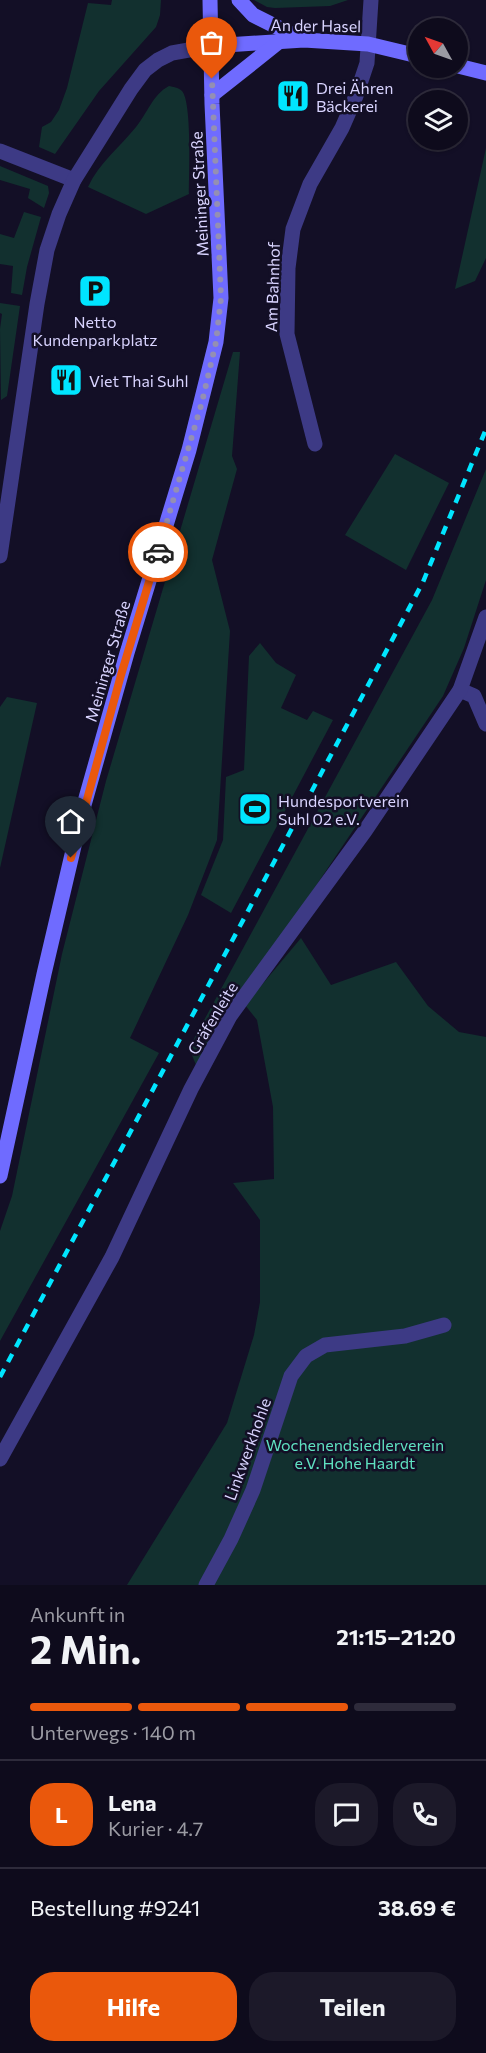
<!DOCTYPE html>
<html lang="de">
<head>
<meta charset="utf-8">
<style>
  :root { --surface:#0e0b1c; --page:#1c1929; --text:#f1f3f6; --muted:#9b9ba3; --line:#2e2b3b; --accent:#ea580c }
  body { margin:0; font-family:Commissioner,sans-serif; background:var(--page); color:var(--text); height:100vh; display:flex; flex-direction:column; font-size:22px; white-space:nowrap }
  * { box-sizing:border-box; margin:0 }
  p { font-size:20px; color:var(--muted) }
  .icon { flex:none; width:33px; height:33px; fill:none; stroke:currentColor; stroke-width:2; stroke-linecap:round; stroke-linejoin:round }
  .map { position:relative; height:1585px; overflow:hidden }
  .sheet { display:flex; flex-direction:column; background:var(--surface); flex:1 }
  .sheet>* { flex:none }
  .needle { width:39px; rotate:310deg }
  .tools { position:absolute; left:408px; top:18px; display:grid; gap:12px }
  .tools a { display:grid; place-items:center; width:60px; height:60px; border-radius:50%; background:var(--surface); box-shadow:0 2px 4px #0004,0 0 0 2px var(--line); font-size:30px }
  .pin { position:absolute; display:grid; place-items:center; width:51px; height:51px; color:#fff; margin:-62px -26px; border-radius:50% 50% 50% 0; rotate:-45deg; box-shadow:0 0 6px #0007 }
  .pin .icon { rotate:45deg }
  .courier { position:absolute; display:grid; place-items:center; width:60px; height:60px; margin:-30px; border:4px solid #ea580c; border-radius:50%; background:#fff; color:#222; box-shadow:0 2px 8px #0007 }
  .head em { font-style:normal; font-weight:700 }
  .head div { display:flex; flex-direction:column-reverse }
  .head { display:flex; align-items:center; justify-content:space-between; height:102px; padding:0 30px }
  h1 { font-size:39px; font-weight:700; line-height:45px }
  .bar { display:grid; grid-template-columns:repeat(4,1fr); gap:9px 6px; align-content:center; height:72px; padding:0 30px }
  .bar i { height:8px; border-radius:4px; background:var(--line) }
  .bar .current { background:var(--accent) }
  .bar p { grid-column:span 4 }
  .line { display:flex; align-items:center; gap:15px; padding:0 30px; border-top:2px solid var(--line) }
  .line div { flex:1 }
  .round { display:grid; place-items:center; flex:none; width:63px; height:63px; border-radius:24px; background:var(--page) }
  .cta { display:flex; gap:12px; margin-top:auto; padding:12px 30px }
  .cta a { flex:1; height:69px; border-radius:24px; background:var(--accent); color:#fff; font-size:24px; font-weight:700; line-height:69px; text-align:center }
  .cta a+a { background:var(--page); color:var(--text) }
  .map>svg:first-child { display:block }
  .green { fill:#12302f }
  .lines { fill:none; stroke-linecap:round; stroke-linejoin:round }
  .minor { stroke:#3d3a85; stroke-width:15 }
  .secondary { stroke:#6f6bff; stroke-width:15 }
  .rail { stroke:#00e5ff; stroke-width:4.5; stroke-dasharray:9 8; stroke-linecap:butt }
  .done { stroke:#948fb3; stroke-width:6; stroke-dasharray:0 10.8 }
  .route { stroke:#ea580c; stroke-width:8 }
  .labels { text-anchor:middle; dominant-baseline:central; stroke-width:5; stroke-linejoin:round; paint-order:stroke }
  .street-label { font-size:16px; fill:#d9d4ff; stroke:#130f26 }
  .poi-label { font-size:16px; fill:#d9d4ff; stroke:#130f26; text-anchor:start }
  .park-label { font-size:16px; fill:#5fe0c0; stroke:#130f26 }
</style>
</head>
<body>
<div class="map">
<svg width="486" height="1585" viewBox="0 0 486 1585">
  <rect width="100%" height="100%" fill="#130f26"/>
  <g class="green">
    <polygon points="112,0 161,0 160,15 156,27 99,91 55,154 39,147 42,127 51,122 59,110 67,88 88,3 111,5"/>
    <polygon points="254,0 348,0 330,6 275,8 267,7"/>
    <path d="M169,86C173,87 178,87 182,91C192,102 189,175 189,194L146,214L88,187C99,163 120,147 136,127C147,114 153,94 169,86Z"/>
    <polygon points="486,148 486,258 475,281 455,289"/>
    <polygon points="0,166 48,186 49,193 44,208 28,198 30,189 0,180"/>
    <polygon points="24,212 41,217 27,267 22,295 11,293 13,266 0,264 0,234 14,238"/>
    <polygon points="0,303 20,306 7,396 1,400 0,329 2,314 0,313"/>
    <polygon points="233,352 240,352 232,456 237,469 212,560 230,631 217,840 188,915 130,1038 159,1053 0,1341 0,1231 12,1196 62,954 106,781"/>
    <polygon points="395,454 449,483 406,570 345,535"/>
    <polygon points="486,469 486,580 464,648 443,696 196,1065 189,1048 432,600"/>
    <polygon points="260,643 276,663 296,675 281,708 307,720 313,711 333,720 231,913 201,895 223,840 226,777 244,770 249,656"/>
    <polygon points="7,697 37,703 0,868 0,707"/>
    <polygon points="301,938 331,985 396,962 428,1006 459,1032 486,1037 486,1585 127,1585 227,1423 254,1335 260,1302 260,1220 233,1183 274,1179 273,1107 257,1020 245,1005"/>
  </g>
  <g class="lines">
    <g class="minor">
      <polyline points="0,151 74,180"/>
      <polyline points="315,444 287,334 288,268 293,229 310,184 342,128 356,96 367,63 371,0"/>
      <polyline points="0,556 37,304 47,250 59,214 74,180 131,89 145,70 158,60 172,53 211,46"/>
      <polyline points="460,690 474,696 486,724"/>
      <polyline points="0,1459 112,1257 191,1089 230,1016 365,831 460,690 486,617"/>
      <polyline points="206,1585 231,1539 253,1490 291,1376 306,1356 325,1345 405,1336 444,1325"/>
    </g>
    <g class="secondary">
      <polyline points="239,0 253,15 301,39"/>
      <polyline points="211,46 304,40 368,44 418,56"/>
      <polyline points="458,66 486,73"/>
      <polyline points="212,95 280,41"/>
      <polyline points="0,1176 44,974 82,812 127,653 189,450 216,342 221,298 212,104 210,0"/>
    </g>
    <polyline class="rail" points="0,1377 423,582 486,429"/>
  </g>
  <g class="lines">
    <polyline class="done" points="158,552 202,402 216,342 221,298 212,79"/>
    <polyline class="route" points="71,858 121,675 158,552"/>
  </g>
  <defs>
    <g id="restaurant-square" transform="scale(1.725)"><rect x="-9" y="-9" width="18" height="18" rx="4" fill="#00e5ff" stroke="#130f26"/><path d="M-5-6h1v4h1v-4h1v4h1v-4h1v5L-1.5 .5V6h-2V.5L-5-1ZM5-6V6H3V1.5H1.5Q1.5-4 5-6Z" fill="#111"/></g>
    <g id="parking-square" transform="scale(1.725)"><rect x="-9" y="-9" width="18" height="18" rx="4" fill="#00e5ff" stroke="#130f26"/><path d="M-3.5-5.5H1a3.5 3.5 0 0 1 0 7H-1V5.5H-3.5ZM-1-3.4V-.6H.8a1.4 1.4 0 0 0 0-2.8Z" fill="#111"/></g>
    <g id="stadium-square" transform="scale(1.725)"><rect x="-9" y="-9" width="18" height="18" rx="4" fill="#00e5ff" stroke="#130f26"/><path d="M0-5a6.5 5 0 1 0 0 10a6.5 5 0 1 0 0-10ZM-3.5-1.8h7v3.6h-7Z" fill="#111"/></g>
  </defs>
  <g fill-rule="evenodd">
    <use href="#restaurant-square" x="293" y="96"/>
    <use href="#parking-square" x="95" y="291"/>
    <use href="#restaurant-square" x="66" y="380"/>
    <use href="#stadium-square" x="255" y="809"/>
  </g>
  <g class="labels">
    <g class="street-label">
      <text transform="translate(316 25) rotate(1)">An der Hasel</text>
      <text transform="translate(199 194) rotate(-93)">Meininger Straße</text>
      <text transform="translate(272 287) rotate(-88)">Am Bahnhof</text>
      <text transform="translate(107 661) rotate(-74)">Meininger Straße</text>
      <text transform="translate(212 1018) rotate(-59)">Gräfenleite</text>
      <text transform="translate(247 1449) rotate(-70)">Linkwerkhohle</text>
    </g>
    <g class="poi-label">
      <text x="316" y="87">Drei Ähren<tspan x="316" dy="18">Bäckerei</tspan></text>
      <text x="95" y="321" text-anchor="middle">Netto<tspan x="95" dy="18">Kundenparkplatz</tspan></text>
      <text x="89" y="380">Viet Thai Suhl</text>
      <text x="278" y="800">Hundesportverein<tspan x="278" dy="18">Suhl 02 e.V.</tspan></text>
    </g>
    <g class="park-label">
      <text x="355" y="1444">Wochenendsiedlerverein<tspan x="355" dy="18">e.V. Hohe Haardt</tspan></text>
    </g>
  </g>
</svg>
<div class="tools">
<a><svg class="needle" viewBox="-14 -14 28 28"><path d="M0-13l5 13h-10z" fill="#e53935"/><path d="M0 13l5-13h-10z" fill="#9b9ba3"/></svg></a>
<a><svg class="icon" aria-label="layers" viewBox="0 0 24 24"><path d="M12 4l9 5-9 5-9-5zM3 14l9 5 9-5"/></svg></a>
</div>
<div class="pin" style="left:212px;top:79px;background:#ea580c"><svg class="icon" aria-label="bag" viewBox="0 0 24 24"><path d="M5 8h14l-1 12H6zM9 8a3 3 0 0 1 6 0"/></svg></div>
<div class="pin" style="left:71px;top:858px;background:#1f2937"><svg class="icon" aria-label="home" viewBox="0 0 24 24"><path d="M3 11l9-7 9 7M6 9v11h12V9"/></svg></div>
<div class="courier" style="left:158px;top:552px"><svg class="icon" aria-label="car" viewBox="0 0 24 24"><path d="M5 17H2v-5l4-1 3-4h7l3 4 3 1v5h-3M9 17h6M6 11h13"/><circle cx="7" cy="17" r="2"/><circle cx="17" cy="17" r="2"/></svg></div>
</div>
<section class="sheet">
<div class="head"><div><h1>2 Min.</h1><p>Ankunft in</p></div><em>21:15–21:20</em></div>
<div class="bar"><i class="current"></i><i class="current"></i><i class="current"></i><i></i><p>Unterwegs · 140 m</p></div>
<div class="line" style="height:108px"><b class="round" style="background:var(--accent);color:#fff">L</b><div><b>Lena</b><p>Kurier · 4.7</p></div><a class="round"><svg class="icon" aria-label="chat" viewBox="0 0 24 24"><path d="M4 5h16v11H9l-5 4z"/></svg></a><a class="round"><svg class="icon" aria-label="phone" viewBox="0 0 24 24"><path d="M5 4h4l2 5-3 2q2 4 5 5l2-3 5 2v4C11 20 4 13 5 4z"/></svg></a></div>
<div class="line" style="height:78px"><div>Bestellung #9241</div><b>38.69 €</b></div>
<div class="cta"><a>Hilfe</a><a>Teilen</a></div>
</section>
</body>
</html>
